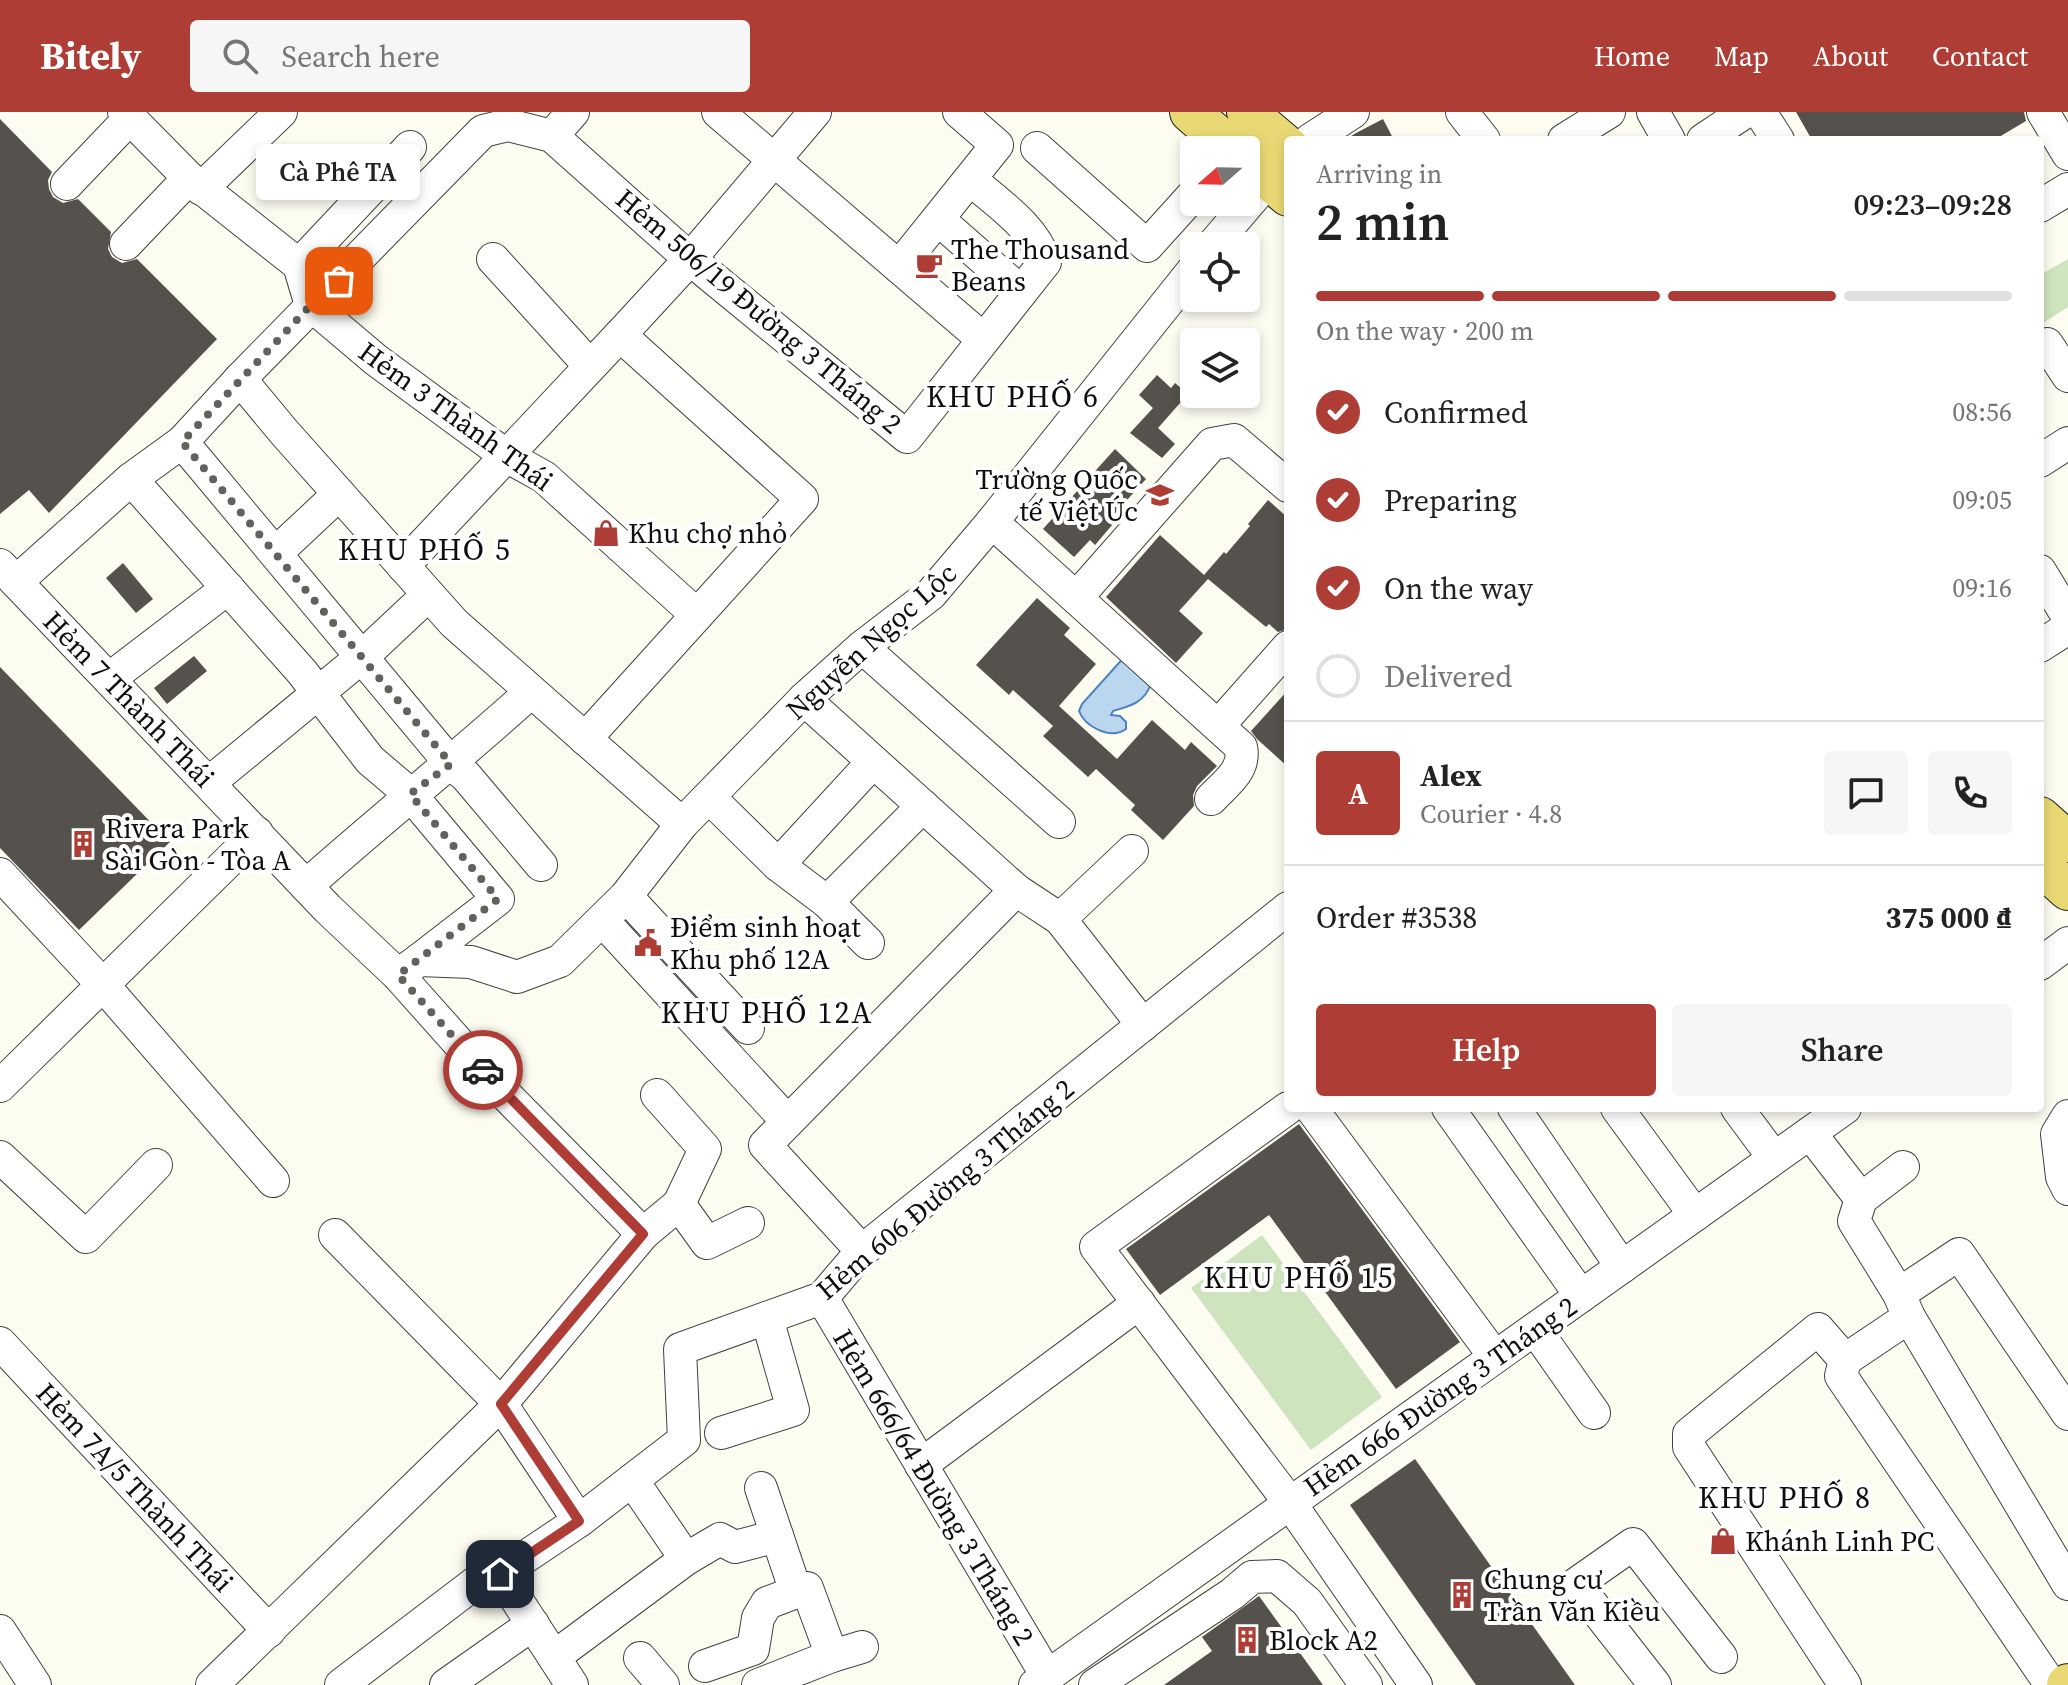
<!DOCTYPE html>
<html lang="en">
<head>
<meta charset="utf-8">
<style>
  :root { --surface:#fff; --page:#f6f6f6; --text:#222; --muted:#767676; --line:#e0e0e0; --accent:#ae3d36 }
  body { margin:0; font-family:"Source Serif 4",serif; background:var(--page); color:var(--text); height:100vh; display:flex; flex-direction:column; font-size:30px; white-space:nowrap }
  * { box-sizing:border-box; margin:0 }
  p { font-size:26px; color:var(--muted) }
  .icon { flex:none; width:44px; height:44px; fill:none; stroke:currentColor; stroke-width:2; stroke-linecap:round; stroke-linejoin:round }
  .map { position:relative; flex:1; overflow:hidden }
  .drawer { position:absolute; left:1284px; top:24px; width:760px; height:976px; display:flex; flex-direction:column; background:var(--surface); border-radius:8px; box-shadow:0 4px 12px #0003 }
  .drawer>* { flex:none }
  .needle { width:52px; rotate:250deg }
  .controls { position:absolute; left:1180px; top:24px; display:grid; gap:16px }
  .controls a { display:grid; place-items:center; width:80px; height:80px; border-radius:8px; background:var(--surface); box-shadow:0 4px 12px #0003; font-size:40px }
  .pin { position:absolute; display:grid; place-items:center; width:68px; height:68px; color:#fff; margin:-34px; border-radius:16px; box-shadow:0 4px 12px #0006 }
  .courier { position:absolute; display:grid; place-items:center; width:80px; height:80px; margin:-40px; border:6px solid #ae3d36; border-radius:50%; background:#fff; color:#222; box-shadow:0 2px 10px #0007 }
  .bubble { position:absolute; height:56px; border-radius:8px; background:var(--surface); box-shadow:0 4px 12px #0003; font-size:26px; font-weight:600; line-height:56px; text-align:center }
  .overview em { font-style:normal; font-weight:600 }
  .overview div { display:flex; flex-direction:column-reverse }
  .overview { display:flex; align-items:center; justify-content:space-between; height:136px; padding:0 32px }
  h1 { font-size:52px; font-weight:600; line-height:60px }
  .bar { display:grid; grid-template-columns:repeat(4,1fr); gap:12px 8px; align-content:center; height:96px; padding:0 32px }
  .bar i { height:10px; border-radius:6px; background:var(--line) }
  .bar .active { background:var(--accent) }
  .bar p { grid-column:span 4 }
  .line { display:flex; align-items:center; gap:20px; padding:0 32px; border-top:2px solid var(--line) }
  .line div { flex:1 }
  .round { display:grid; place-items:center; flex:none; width:84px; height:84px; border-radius:8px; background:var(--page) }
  ol { padding:0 32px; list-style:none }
  li { display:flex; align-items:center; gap:24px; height:88px }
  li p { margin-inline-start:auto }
  li .icon { padding:8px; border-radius:50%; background:var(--accent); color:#fff; stroke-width:4 }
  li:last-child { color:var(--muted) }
  li i { width:44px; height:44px; border:4px solid var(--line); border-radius:50% }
  .primary-button { display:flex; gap:16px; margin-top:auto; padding:16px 32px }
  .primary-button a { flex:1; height:92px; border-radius:8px; background:var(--accent); color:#fff; font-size:32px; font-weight:600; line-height:92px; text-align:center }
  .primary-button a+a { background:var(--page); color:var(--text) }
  header { display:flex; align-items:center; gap:48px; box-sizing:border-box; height:112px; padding:0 40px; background:var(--accent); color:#fff }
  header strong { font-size:38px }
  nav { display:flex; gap:44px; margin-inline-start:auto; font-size:28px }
  .search { width:560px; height:72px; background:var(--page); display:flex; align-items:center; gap:20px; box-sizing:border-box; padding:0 28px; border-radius:8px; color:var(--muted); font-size:30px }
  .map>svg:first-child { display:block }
  .green { fill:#cee4be }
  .water { fill:#bbd6ef; stroke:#4a83be; stroke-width:2 }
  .building { fill:#55514c }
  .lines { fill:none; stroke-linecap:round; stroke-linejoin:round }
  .minor-casing { stroke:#414141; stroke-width:34 }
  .major-casing { stroke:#1f1f1f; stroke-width:42 }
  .minor { stroke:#fff; stroke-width:32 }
  .major { stroke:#e9d975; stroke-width:40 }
  .done { stroke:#62615d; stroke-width:8; stroke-dasharray:0 14.4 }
  .route { stroke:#ae3d36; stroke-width:10 }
  .labels { text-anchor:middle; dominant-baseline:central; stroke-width:8; stroke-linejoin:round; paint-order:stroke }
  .poi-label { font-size:28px; fill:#0e0e0e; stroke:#fff; text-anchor:start }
  .street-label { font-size:28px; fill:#0e0e0e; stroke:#fff }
  .neighbourhood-label { font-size:30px; letter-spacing:2px; fill:#0e0e0e; stroke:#fff }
</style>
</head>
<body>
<header>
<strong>Bitely</strong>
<div class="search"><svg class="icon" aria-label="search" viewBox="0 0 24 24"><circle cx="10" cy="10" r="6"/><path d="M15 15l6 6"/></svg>Search here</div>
<nav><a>Home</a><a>Map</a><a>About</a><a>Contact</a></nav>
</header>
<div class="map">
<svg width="2068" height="1573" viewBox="0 0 2068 1573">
  <rect width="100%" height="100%" fill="#fdfcf1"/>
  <g class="green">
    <polygon points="2068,147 2068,195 2040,213 2040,163"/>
    <polygon points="1262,1123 1382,1285 1311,1338 1191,1176"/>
  </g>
  <path class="water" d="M1126,543L1151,572C1144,591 1130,594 1113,599L1111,603L1120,604L1126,610V617C1111,628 1085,615 1079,599L1082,592Z"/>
  <g class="building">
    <polygon points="1796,0 2024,0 2026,9 1994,28 1812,28"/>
    <polygon points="0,7 52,60 48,68 49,77 53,85 63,91 78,87 111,120 108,137 112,145 122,151 137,147 217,227 49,401 29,378 0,402"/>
    <polygon points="1383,7 1394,28 1345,28 1356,21"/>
    <polygon points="1157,263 1171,276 1175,271 1188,282 1158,316 1175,332 1162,346 1130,321 1153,296 1139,283"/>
    <polygon points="1115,337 1146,367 1109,408 1113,412 1095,433 1090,428 1074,445 1043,417"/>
    <polygon points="1268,388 1288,406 1288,517 1278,520 1269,512 1266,515 1208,467 1179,499 1203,521 1176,551 1106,485 1160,423 1204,463 1224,440 1226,442 1250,414 1248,412"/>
    <polygon points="123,451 153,487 136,501 106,466"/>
    <polygon points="1037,486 1070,516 1064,523 1096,552 1059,594 1117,647 1152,608 1185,638 1191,630 1217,654 1197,674 1193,683 1194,694 1163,728 1131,698 1135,693 1096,657 1088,665 1043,624 1053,614 1013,578 1009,583 976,553"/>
    <polygon points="194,544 207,559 167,592 154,576"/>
    <polygon points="0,555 170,730 79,818 0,736"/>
    <polygon points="1288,578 1288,655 1257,627 1251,619"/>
    <polygon points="1299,1012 1460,1230 1396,1277 1269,1103 1160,1183 1126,1137"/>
    <polygon points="1415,1347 1575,1573 1476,1573 1350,1393"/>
    <polygon points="1259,1484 1323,1573 1164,1573 1212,1539 1202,1525"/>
  </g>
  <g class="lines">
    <g class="minor-casing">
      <g id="minor">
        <polyline points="124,0 189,66 299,153 311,193 376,248 508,345 544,365 697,503"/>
        <polyline points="718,0 983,227"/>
        <polyline points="1462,0 1484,28"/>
        <polyline points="1653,0 1669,28"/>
        <polyline points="1760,0 1778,28"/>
        <polyline points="2043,0 2068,42"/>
        <polyline points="552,24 573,0"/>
        <polyline points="1310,28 1353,0"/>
        <polyline points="1564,28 1609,0"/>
        <polyline points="1703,28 1745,0"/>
        <polyline points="1037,36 1147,134 1194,82"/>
        <polyline points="67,72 129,7"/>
        <polyline points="201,77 281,0"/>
        <polyline points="2040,94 2068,77"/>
        <polyline points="938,107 1021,180"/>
        <polyline points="126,132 189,66"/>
        <polyline points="1212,134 1283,51"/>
        <polyline points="493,147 590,254"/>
        <polyline points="299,153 410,35"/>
        <polyline points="899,155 997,33 959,0"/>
        <polyline points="620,223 690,147 815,0"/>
        <polyline points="2047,232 2068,264"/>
        <polyline points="182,330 451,652 466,664 541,753"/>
        <polyline points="2040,349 2068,331"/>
        <polyline points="131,367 302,560 370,648 410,682 498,787 419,848"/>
        <path d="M992,410L1241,635C1246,658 1226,671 1211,687"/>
        <polyline points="276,441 339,382"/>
        <polyline points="0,453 328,797 398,863 497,974 643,1122"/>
        <polyline points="403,454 620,223 802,387 585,627"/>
        <polyline points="2040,459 2068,505"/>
        <polyline points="16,470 131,367 182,330 240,267"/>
        <polyline points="1077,485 1212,332 1234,328 1288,374"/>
        <polyline points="2040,534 2068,516"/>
        <polyline points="862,535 1059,710"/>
        <polyline points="109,567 228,476"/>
        <polyline points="804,587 1016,778 1060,807 1143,913"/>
        <polyline points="1219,613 1288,535"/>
        <polyline points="209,671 363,544 428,483"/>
        <polyline points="709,685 778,753 827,790 868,831"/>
        <path d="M682,712L454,511L284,320L240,267L483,19L508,13L552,24L690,147L907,325L1045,150C1035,115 996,90 970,67"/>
        <polyline points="778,753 872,651"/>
        <polyline points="0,762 103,873 273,1069"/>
        <path d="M306,774C380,708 458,646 531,580"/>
        <polyline points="626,784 748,916"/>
        <polyline points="827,790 923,694"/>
        <polyline points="1060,807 1132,739"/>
        <polyline points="603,809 787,1009"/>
        <polyline points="2040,852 2068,831"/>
        <polyline points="398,863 419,848 471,850 517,865 560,849 626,784 682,712 804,587 862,535 931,482 992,410 1194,157"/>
        <polyline points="0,974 257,721"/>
        <polyline points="1288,996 1096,1135 1290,1391 1416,1573"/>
        <polyline points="1311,996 1495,1245"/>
        <polyline points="1448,996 1581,1184"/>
        <polyline points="1514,996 1622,1155"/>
        <polyline points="1617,996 1695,1103"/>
        <polyline points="1737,996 1774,1046"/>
        <polyline points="2068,1004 2057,1022 2062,1065 2068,1077"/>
        <polyline points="1810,1021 1861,1087"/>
        <polyline points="0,1045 86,1125 156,1053"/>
        <polyline points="1903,1055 1861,1087 1854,1109 1899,1182 1909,1205 2068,1472"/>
        <polyline points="679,1092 707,1131 748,1111"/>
        <polyline points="335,1123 501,1292 579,1409"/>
        <polyline points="862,1139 765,1033 1016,778"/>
        <polyline points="1899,1182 1959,1142 2068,1302"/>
        <polyline points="822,1186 1047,1564"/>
        <polyline points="1909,1205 1845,1248 1841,1264 2051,1573"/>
        <polyline points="1535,1217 1594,1301"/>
        <polyline points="0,1231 269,1519"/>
        <polyline points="1845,1248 1818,1217 1689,1322 1689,1335 1845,1573"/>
        <polyline points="721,1321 793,1298 767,1206"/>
        <polyline points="921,1353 1139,1191"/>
        <polyline points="632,1368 686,1447"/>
        <polyline points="500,1462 572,1573"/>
        <polyline points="0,1519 35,1573"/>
        <polyline points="832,1544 862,1535"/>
        <polyline points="554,1545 686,1447 720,1427 735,1435 777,1424"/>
        <polyline points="640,1546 663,1573"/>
        <polyline points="705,1554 753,1537 758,1506 767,1491 796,1480"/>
        <polyline points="212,1573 501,1292 643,1122 679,1092 705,1037 657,983"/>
        <polyline points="341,1573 479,1468 500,1462 579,1409 684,1328 680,1237 822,1186 862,1139 1288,796"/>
        <polyline points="446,1573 533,1512"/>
        <polyline points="758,1573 832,1544 807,1476 796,1480 761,1376"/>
        <polyline points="1035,1573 1845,996"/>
        <polyline points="1095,1573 1232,1482 1252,1465 1277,1464 1307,1490 1366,1573"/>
        <polyline points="1655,1573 1576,1472 1633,1432 1721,1545"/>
      </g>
    </g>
    <g class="major-casing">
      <g id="major">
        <polyline points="1190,0 1234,38"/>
        <polyline points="1247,0 1288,35"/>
        <polyline points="1246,47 1288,84"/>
        <polyline points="2040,705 2068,730"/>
        <polyline points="2040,753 2068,778"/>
        <polyline points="2067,1573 2068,1572"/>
      </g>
    </g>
    <use href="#minor" class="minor"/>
    <use href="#major" class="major"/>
  </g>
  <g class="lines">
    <polyline class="done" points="339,169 311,193 182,330 451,652 410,682 498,787 398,863 483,958"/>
    <polyline class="route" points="483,958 643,1122 501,1292 579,1409 500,1462"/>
  </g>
  <defs>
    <g id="cafe-bare" transform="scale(2.16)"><path d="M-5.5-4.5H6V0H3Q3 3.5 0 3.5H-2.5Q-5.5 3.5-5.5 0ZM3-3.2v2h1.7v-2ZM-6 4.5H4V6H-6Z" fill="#ae3d36" stroke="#fff" stroke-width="2.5" paint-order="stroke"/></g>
    <g id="school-bare" transform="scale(2.16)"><path d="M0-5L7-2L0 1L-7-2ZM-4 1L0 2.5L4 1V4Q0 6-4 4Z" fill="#ae3d36" stroke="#fff" stroke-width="2.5" paint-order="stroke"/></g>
    <g id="shop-bare" transform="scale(2.16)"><path d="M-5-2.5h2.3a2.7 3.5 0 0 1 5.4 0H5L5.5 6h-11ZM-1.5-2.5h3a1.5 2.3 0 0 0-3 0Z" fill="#ae3d36" stroke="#fff" stroke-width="2.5" paint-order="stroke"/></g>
    <g id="building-bare" transform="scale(2.16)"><path d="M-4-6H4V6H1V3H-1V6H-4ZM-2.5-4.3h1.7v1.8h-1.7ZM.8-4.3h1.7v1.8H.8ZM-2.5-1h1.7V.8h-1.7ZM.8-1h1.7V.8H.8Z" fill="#ae3d36" stroke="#fff" stroke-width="2.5" paint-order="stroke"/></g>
    <g id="civic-bare" transform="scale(2.16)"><path d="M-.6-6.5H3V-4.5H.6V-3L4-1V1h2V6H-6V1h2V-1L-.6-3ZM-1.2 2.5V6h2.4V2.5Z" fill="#ae3d36" stroke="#fff" stroke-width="2.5" paint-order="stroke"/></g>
  </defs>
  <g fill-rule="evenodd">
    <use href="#cafe-bare" x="929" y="153"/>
    <use href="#school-bare" x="1160" y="383"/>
    <use href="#shop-bare" x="606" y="421"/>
    <use href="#building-bare" x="83" y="732"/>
    <use href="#civic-bare" x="648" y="831"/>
    <use href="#shop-bare" x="1723" y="1429"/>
    <use href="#building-bare" x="1462" y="1483"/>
    <use href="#building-bare" x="1247" y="1528"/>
  </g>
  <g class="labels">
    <g class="poi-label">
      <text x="951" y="137">The Thousand<tspan x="951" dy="32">Beans</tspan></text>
      <text x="1138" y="367" text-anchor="end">Trường Quốc<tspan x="1138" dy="32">tế Việt Úc</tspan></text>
      <text x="628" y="421">Khu chợ nhỏ</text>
      <text x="105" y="716">Rivera Park<tspan x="105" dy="32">Sài Gòn - Tòa A</tspan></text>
      <text x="670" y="815">Điểm sinh hoạt<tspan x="670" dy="32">Khu phố 12A</tspan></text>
      <text x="1745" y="1429">Khánh Linh PC</text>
      <text x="1484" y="1467">Chung cư<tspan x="1484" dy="32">Trần Văn Kiều</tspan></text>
      <text x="1269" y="1528">Block A2</text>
    </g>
    <g class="street-label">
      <text transform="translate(759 199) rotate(40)">Hẻm 506/19 Đường 3 Tháng 2</text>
      <text transform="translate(456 304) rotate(36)">Hẻm 3 Thành Thái</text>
      <text transform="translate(871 529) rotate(-42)">Nguyễn Ngọc Lộc</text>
      <text transform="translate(129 587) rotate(46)">Hẻm 7 Thành Thái</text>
      <text transform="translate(945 1077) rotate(-40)">Hẻm 606 Đường 3 Tháng 2</text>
      <text transform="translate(1440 1284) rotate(-35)">Hẻm 666 Đường 3 Tháng 2</text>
      <text transform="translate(135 1375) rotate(47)">Hẻm 7A/5 Thành Thái</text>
      <text transform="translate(934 1375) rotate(59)">Hẻm 666/64 Đường 3 Tháng 2</text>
    </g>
    <g class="neighbourhood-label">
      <text x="1013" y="284">KHU PHỐ 6</text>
      <text x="425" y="437">KHU PHỐ 5</text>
      <text x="767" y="900">KHU PHỐ 12A</text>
      <text x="1299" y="1165">KHU PHỐ 15</text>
      <text x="1785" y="1385">KHU PHỐ 8</text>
    </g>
  </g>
</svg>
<div class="controls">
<a><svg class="needle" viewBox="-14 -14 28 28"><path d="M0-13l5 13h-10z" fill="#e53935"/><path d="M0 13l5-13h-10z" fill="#767676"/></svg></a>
<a><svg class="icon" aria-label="locate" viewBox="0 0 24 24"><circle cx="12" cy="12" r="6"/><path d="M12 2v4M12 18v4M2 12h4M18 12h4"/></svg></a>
<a><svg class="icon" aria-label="layers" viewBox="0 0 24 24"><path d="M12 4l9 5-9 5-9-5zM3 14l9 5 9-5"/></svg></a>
</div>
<div class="pin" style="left:339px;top:169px;background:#ea580c"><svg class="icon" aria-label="bag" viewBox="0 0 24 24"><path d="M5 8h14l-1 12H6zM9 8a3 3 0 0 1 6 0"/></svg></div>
<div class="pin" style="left:500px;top:1462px;background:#1f2937"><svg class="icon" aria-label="home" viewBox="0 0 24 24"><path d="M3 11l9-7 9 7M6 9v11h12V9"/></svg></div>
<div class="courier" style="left:483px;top:958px"><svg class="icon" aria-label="car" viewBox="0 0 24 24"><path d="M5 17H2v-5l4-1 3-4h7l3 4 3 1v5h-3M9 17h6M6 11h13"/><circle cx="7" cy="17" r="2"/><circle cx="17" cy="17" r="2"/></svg></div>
<div class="bubble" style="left:256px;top:32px;width:164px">Cà Phê TA</div>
<section class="drawer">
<div class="overview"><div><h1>2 min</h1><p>Arriving in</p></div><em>09:23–09:28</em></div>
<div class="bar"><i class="active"></i><i class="active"></i><i class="active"></i><i></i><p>On the way · 200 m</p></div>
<ol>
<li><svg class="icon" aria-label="check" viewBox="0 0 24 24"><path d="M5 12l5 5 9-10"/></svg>Confirmed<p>08:56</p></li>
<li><svg class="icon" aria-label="check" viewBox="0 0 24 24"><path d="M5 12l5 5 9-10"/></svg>Preparing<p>09:05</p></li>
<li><svg class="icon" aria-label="check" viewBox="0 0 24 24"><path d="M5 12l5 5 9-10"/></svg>On the way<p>09:16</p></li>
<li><i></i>Delivered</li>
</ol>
<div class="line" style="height:144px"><b class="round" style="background:var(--accent);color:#fff">A</b><div><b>Alex</b><p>Courier · 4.8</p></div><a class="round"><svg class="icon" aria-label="chat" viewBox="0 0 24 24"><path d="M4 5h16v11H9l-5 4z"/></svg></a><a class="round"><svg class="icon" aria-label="phone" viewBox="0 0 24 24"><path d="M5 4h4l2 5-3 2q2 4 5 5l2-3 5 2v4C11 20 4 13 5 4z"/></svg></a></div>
<div class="line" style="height:104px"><div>Order #3538</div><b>375 000 ₫</b></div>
<div class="primary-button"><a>Help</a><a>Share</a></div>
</section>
</div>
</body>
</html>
